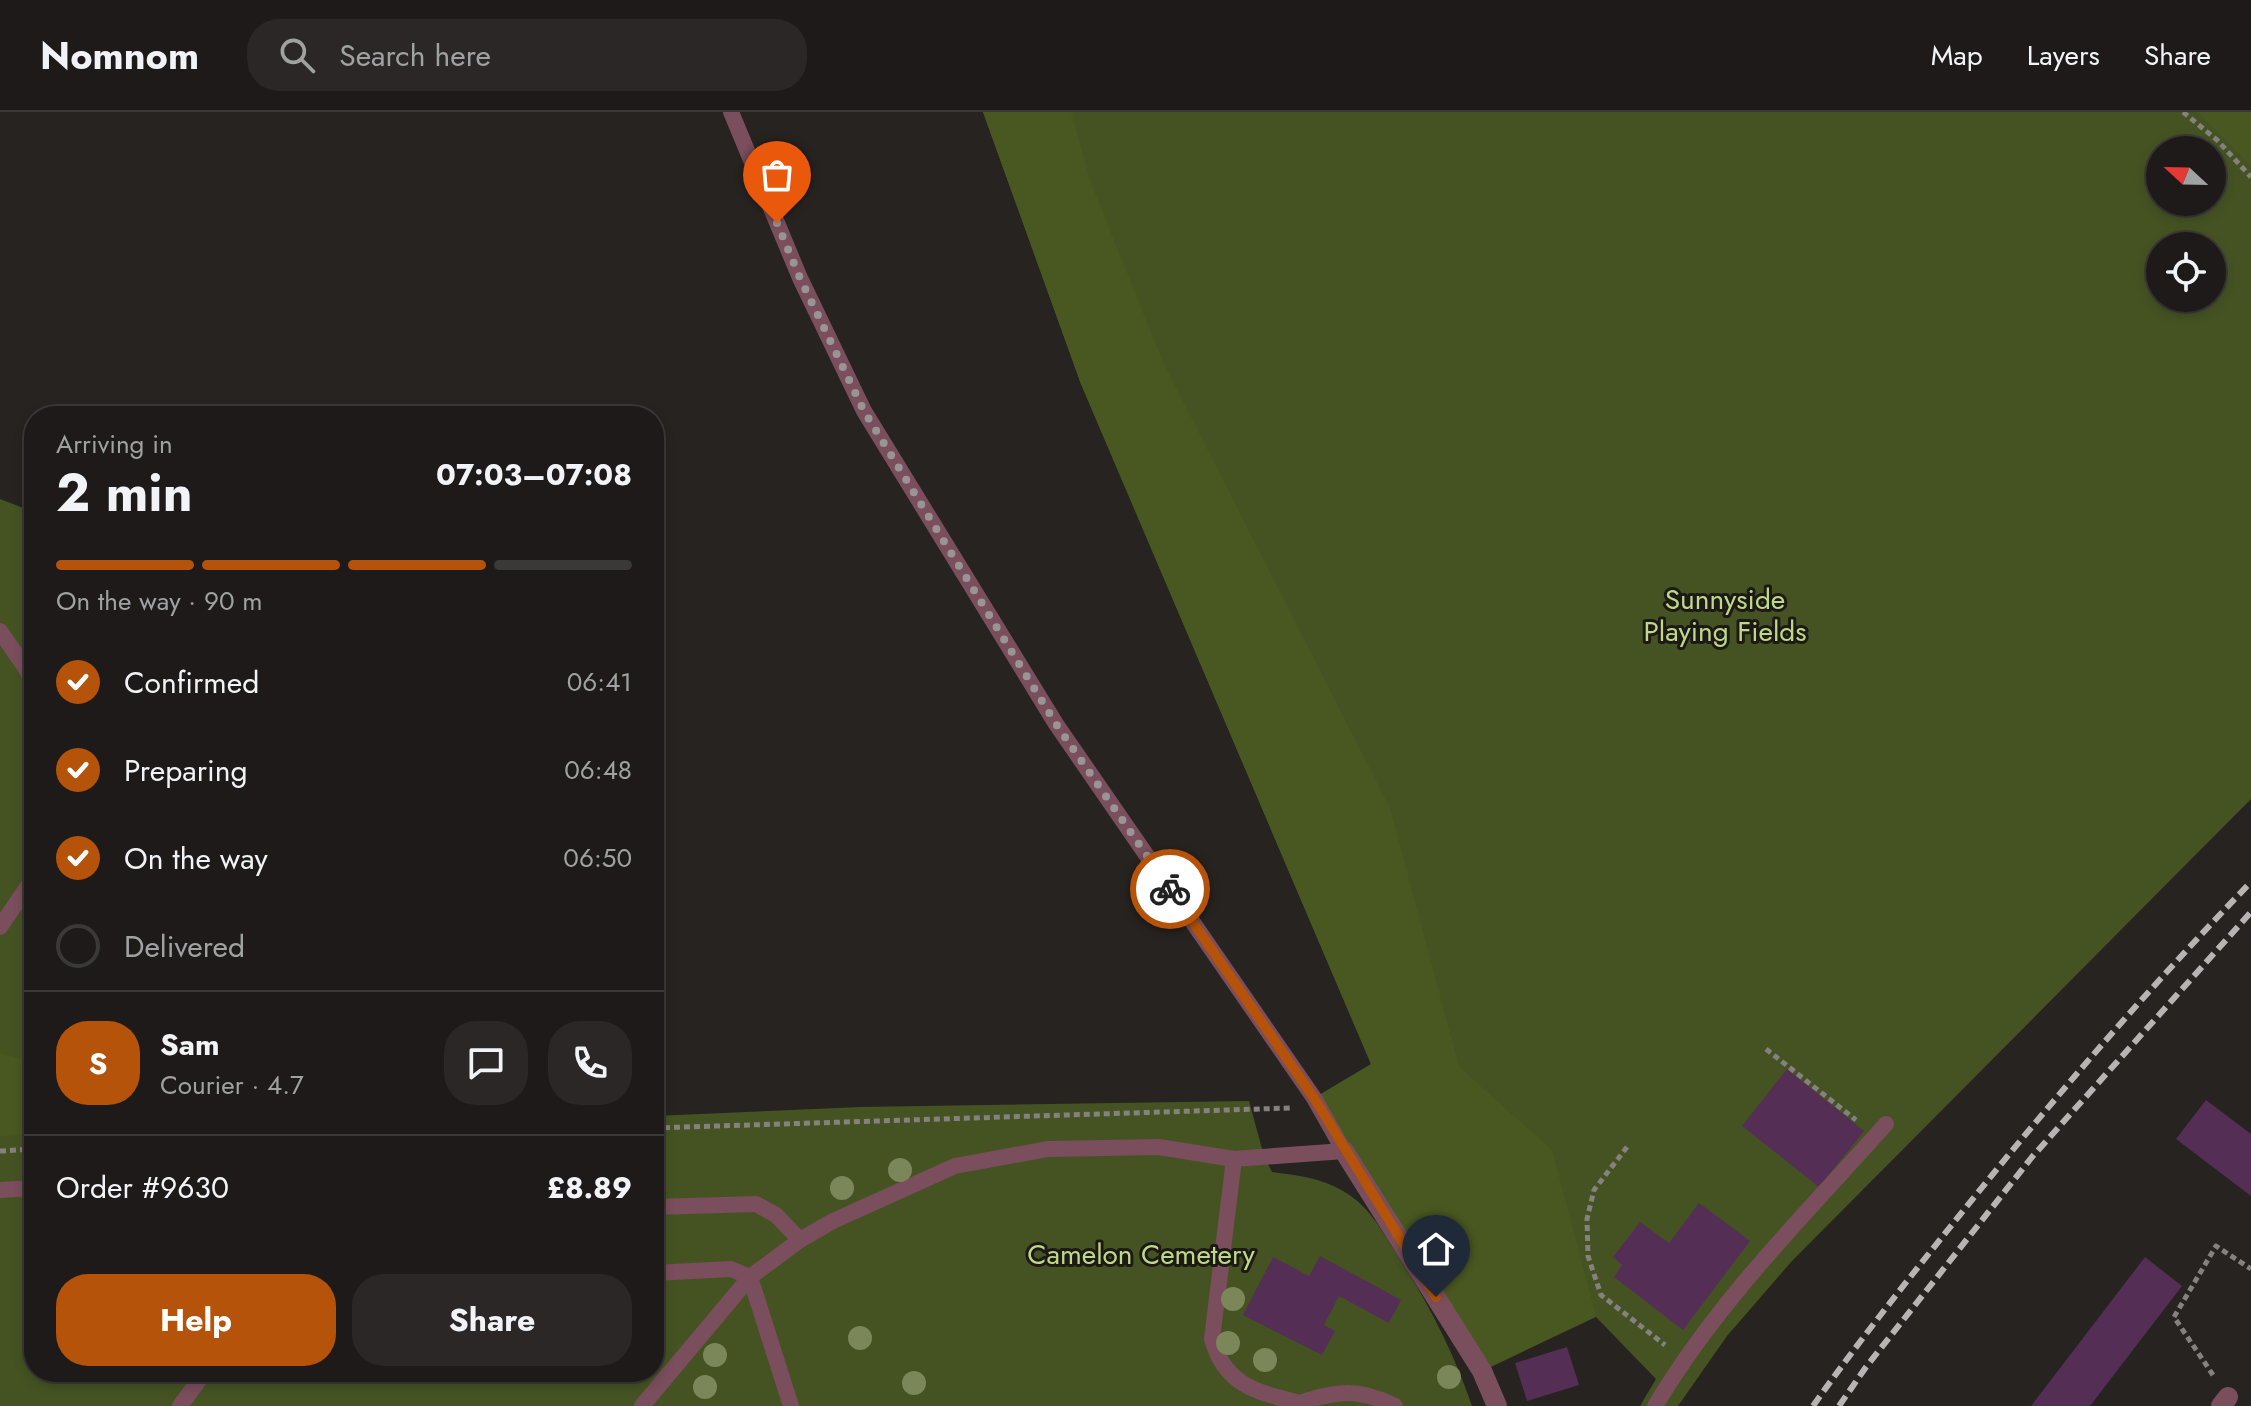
<!DOCTYPE html>
<html lang="en">
<head>
<meta charset="utf-8">
<style>
  :root { --surface:#1d1a19; --page:#2a2726; --text:#f1f3f6; --muted:#a0a1a2; --line:#3b3838; --accent:#b45309 }
  body { margin:0; font-family:Jost,sans-serif; background:var(--page); color:var(--text); height:100vh; display:flex; flex-direction:column; font-size:30px; white-space:nowrap }
  * { box-sizing:border-box; margin:0 }
  p { font-size:26px; color:var(--muted) }
  .icon { flex:none; width:44px; height:44px; fill:none; stroke:currentColor; stroke-width:2; stroke-linecap:round; stroke-linejoin:round }
  .map { position:relative; flex:1; overflow:hidden }
  .drawer { position:absolute; left:24px; top:294px; width:640px; height:976px; display:flex; flex-direction:column; background:var(--surface); border-radius:32px; box-shadow:0 4px 12px #0003,0 0 0 2px var(--line) }
  .drawer>* { flex:none }
  .needle { width:52px; rotate:292deg }
  .buttons { position:absolute; left:2146px; top:24px; display:grid; gap:16px }
  .buttons a { display:grid; place-items:center; width:80px; height:80px; border-radius:50%; background:var(--surface); box-shadow:0 4px 12px #0003,0 0 0 2px var(--line); font-size:40px }
  .pin { position:absolute; display:grid; place-items:center; width:68px; height:68px; color:#fff; margin:-82px -34px; border-radius:50% 50% 50% 0; rotate:-45deg; box-shadow:0 0 8px #0007 }
  .pin .icon { rotate:45deg }
  .courier { position:absolute; display:grid; place-items:center; width:80px; height:80px; margin:-40px; border:6px solid #b45309; border-radius:50%; background:#fff; color:#222; box-shadow:0 2px 10px #0007 }
  .head em { font-style:normal; font-weight:700 }
  .head div { display:flex; flex-direction:column-reverse }
  .head { display:flex; align-items:center; justify-content:space-between; height:136px; padding:0 32px }
  h1 { font-size:52px; font-weight:700; line-height:60px }
  .bar { display:grid; grid-template-columns:repeat(4,1fr); gap:12px 8px; align-content:center; height:96px; padding:0 32px }
  .bar i { height:10px; border-radius:6px; background:var(--line) }
  .bar .current { background:var(--accent) }
  .bar p { grid-column:span 4 }
  .line { display:flex; align-items:center; gap:20px; padding:0 32px; border-top:2px solid var(--line) }
  .line div { flex:1 }
  .round { display:grid; place-items:center; flex:none; width:84px; height:84px; border-radius:32px; background:var(--page) }
  ol { padding:0 32px; list-style:none }
  li { display:flex; align-items:center; gap:24px; height:88px }
  li p { margin-inline-start:auto }
  li .icon { padding:8px; border-radius:50%; background:var(--accent); color:#fff; stroke-width:4 }
  li:last-child { color:var(--muted) }
  li i { width:44px; height:44px; border:4px solid var(--line); border-radius:50% }
  .button { display:flex; gap:16px; margin-top:auto; padding:16px 32px }
  .button a { flex:1; height:92px; border-radius:32px; background:var(--accent); color:#fff; font-size:32px; font-weight:700; line-height:92px; text-align:center }
  .button a+a { background:var(--page); color:var(--text) }
  header { display:flex; align-items:center; gap:48px; box-sizing:border-box; height:112px; padding:0 40px; background:var(--surface); border-bottom:2px solid var(--line) }
  header strong { font-size:38px }
  nav { display:flex; gap:44px; margin-inline-start:auto; font-size:28px }
  .search { width:560px; height:72px; background:var(--page); display:flex; align-items:center; gap:20px; box-sizing:border-box; padding:0 28px; border-radius:32px; color:var(--muted); font-size:30px }
  .map>svg:first-child { display:block }
  .green { fill:#455323; fill-rule:evenodd }
  .forest { fill:#495821 }
  .building { fill:#542e55 }
  .lines { fill:none; stroke-linecap:round; stroke-linejoin:round }
  .path { stroke:#84817f; stroke-width:5; stroke-dasharray:6 4; stroke-linecap:butt }
  .service { stroke:#7a4e5c; stroke-width:16 }
  .minor { stroke:#7a4e5c; stroke-width:20 }
  .rail { stroke:#b7b4b3; stroke-width:6; stroke-dasharray:12 6; stroke-linecap:butt }
  .tree { fill:#7b8759 }
  .done { stroke:#999594; stroke-width:8; stroke-dasharray:0 14.4 }
  .route { stroke:#b45309; stroke-width:10 }
  .labels { text-anchor:middle; dominant-baseline:central; stroke-width:6; stroke-linejoin:round; paint-order:stroke }
  .park-label { font-size:28px; fill:#bfd886; stroke:#1d1917 }
</style>
</head>
<body>
<header>
<strong>Nomnom</strong>
<div class="search"><svg class="icon" aria-label="search" viewBox="0 0 24 24"><circle cx="10" cy="10" r="6"/><path d="M15 15l6 6"/></svg>Search here</div>
<nav><a>Map</a><a>Layers</a><a>Share</a></nav>
</header>
<div class="map">
<svg width="2251" height="1294" viewBox="0 0 2251 1294">
  <rect width="100%" height="100%" fill="#272321"/>
  <g class="green">
    <path d="M983,0H2251V687L1791,1150L1727,1224L1678,1294H1640L1656,1267L1596,1205L1482,1259L1371,952L1081,272ZM2160,38H2212V90H2160ZM2160,134H2212V186H2160Z"/>
    <path d="M0,387L34,400V1260H654V1004L860,995L1249,989L1264,1044L1272,1060C1297,1063 1321,1066 1343,1079C1368,1093 1380,1116 1395,1139C1427,1189 1453,1238 1472,1294H0Z"/>
  </g>
  <g class="forest">
    <polygon points="983,0 1071,0 1091,71 1162,248 1390,696 1459,955 1552,1038 1596,1204 1482,1259 1314,986 1371,952 1081,272"/>
    <polygon points="2197,0 2251,0 2251,54 2199,1"/>
    <polygon points="0,941 20,947 34,943 34,1023 0,1024"/>
  </g>
  <g class="building">
    <polygon points="1787,957 1864,1019 1819,1075 1742,1014"/>
    <polygon points="2206,988 2251,1022 2251,1084 2176,1027"/>
    <polygon points="1699,1091 1750,1129 1683,1218 1614,1165 1622,1153 1613,1145 1640,1110 1669,1131"/>
    <polygon points="1320,1144 1401,1188 1389,1211 1339,1184 1324,1213 1335,1219 1322,1243 1243,1203 1273,1145 1309,1164"/>
    <polygon points="2145,1145 2182,1174 2090,1294 2031,1294"/>
    <polygon points="1567,1235 1579,1273 1527,1289 1515,1251"/>
  </g>
  <g class="lines">
    <g class="path">
      <polyline points="2183,0 2217,28 2251,65"/>
      <polyline points="1766,937 1856,1008"/>
      <polyline points="654,1016 1290,996"/>
      <polyline points="1627,1035 1594,1078 1587,1107 1588,1144 1601,1183 1665,1233"/>
      <polyline points="0,1039 34,1037"/>
      <polyline points="2213,1263 2174,1205 2216,1134 2251,1157"/>
    </g>
    <g class="service">
      <polyline points="0,519 27,558 34,575"/>
      <polyline points="0,815 30,771 34,759"/>
      <path d="M1234,1047L1212,1227C1225,1274 1258,1280 1299,1291V1294"/>
      <polyline points="0,1078 34,1076"/>
      <polyline points="654,1095 756,1092 776,1103 800,1128"/>
      <polyline points="654,1161 731,1157 750,1165 791,1294"/>
      <polyline points="180,1294 205,1260"/>
      <polyline points="642,1294 750,1165 800,1128 833,1109 955,1054 1048,1037 1159,1035 1234,1047 1344,1039 1314,986 1056,612 864,299 800,166 731,0"/>
      <path d="M1290,1294C1331,1281 1353,1273 1395,1294"/>
      <path d="M1655,1294C1719,1187 1804,1104 1886,1012"/>
    </g>
    <g class="minor">
      <polyline points="1344,1039 1482,1259 1497,1294"/>
      <polyline points="2221,1294 2228,1285"/>
    </g>
    <g class="rail">
      <path d="M1813,1294C1854,1236 1898,1180 1943,1124C2040,1002 2142,883 2251,770"/>
      <polyline points="1839,1294 1866,1255 2032,1045 2251,800"/>
    </g>
  </g>
  <g class="tree">
    <circle cx="900" cy="1058" r="12"/>
    <circle cx="842" cy="1076" r="12"/>
    <circle cx="1233" cy="1187" r="12"/>
    <circle cx="860" cy="1226" r="12"/>
    <circle cx="1228" cy="1231" r="12"/>
    <circle cx="715" cy="1243" r="12"/>
    <circle cx="1265" cy="1248" r="12"/>
    <circle cx="1449" cy="1265" r="12"/>
    <circle cx="914" cy="1271" r="12"/>
    <circle cx="705" cy="1275" r="12"/>
  </g>
  <g class="lines">
    <polyline class="done" points="777,111 800,166 864,299 1056,612 1170,777"/>
    <polyline class="route" points="1170,777 1314,986 1436,1185"/>
  </g>
  <g class="labels">
    <g class="park-label">
      <text x="1725" y="487">Sunnyside<tspan x="1725" dy="32">Playing Fields</tspan></text>
      <text x="1141" y="1142">Camelon Cemetery</text>
    </g>
  </g>
</svg>
<div class="buttons">
<a><svg class="needle" viewBox="-14 -14 28 28"><path d="M0-13l5 13h-10z" fill="#e53935"/><path d="M0 13l5-13h-10z" fill="#a0a1a2"/></svg></a>
<a><svg class="icon" aria-label="locate" viewBox="0 0 24 24"><circle cx="12" cy="12" r="6"/><path d="M12 2v4M12 18v4M2 12h4M18 12h4"/></svg></a>
</div>
<div class="pin" style="left:777px;top:111px;background:#ea580c"><svg class="icon" aria-label="bag" viewBox="0 0 24 24"><path d="M5 8h14l-1 12H6zM9 8a3 3 0 0 1 6 0"/></svg></div>
<div class="pin" style="left:1436px;top:1185px;background:#1f2937"><svg class="icon" aria-label="home" viewBox="0 0 24 24"><path d="M3 11l9-7 9 7M6 9v11h12V9"/></svg></div>
<div class="courier" style="left:1170px;top:777px"><svg class="icon" aria-label="bike" viewBox="0 0 24 24"><circle cx="6" cy="16" r="4"/><circle cx="18" cy="16" r="4"/><path d="M6 16l4-8h5l3 8M10 8l3 8H6M13 5h3"/></svg></div>
<section class="drawer">
<div class="head"><div><h1>2 min</h1><p>Arriving in</p></div><em>07:03–07:08</em></div>
<div class="bar"><i class="current"></i><i class="current"></i><i class="current"></i><i></i><p>On the way · 90 m</p></div>
<ol>
<li><svg class="icon" aria-label="check" viewBox="0 0 24 24"><path d="M5 12l5 5 9-10"/></svg>Confirmed<p>06:41</p></li>
<li><svg class="icon" aria-label="check" viewBox="0 0 24 24"><path d="M5 12l5 5 9-10"/></svg>Preparing<p>06:48</p></li>
<li><svg class="icon" aria-label="check" viewBox="0 0 24 24"><path d="M5 12l5 5 9-10"/></svg>On the way<p>06:50</p></li>
<li><i></i>Delivered</li>
</ol>
<div class="line" style="height:144px"><b class="round" style="background:var(--accent);color:#fff">S</b><div><b>Sam</b><p>Courier · 4.7</p></div><a class="round"><svg class="icon" aria-label="chat" viewBox="0 0 24 24"><path d="M4 5h16v11H9l-5 4z"/></svg></a><a class="round"><svg class="icon" aria-label="phone" viewBox="0 0 24 24"><path d="M5 4h4l2 5-3 2q2 4 5 5l2-3 5 2v4C11 20 4 13 5 4z"/></svg></a></div>
<div class="line" style="height:104px"><div>Order #9630</div><b>£8.89</b></div>
<div class="button"><a>Help</a><a>Share</a></div>
</section>
</div>
</body>
</html>
